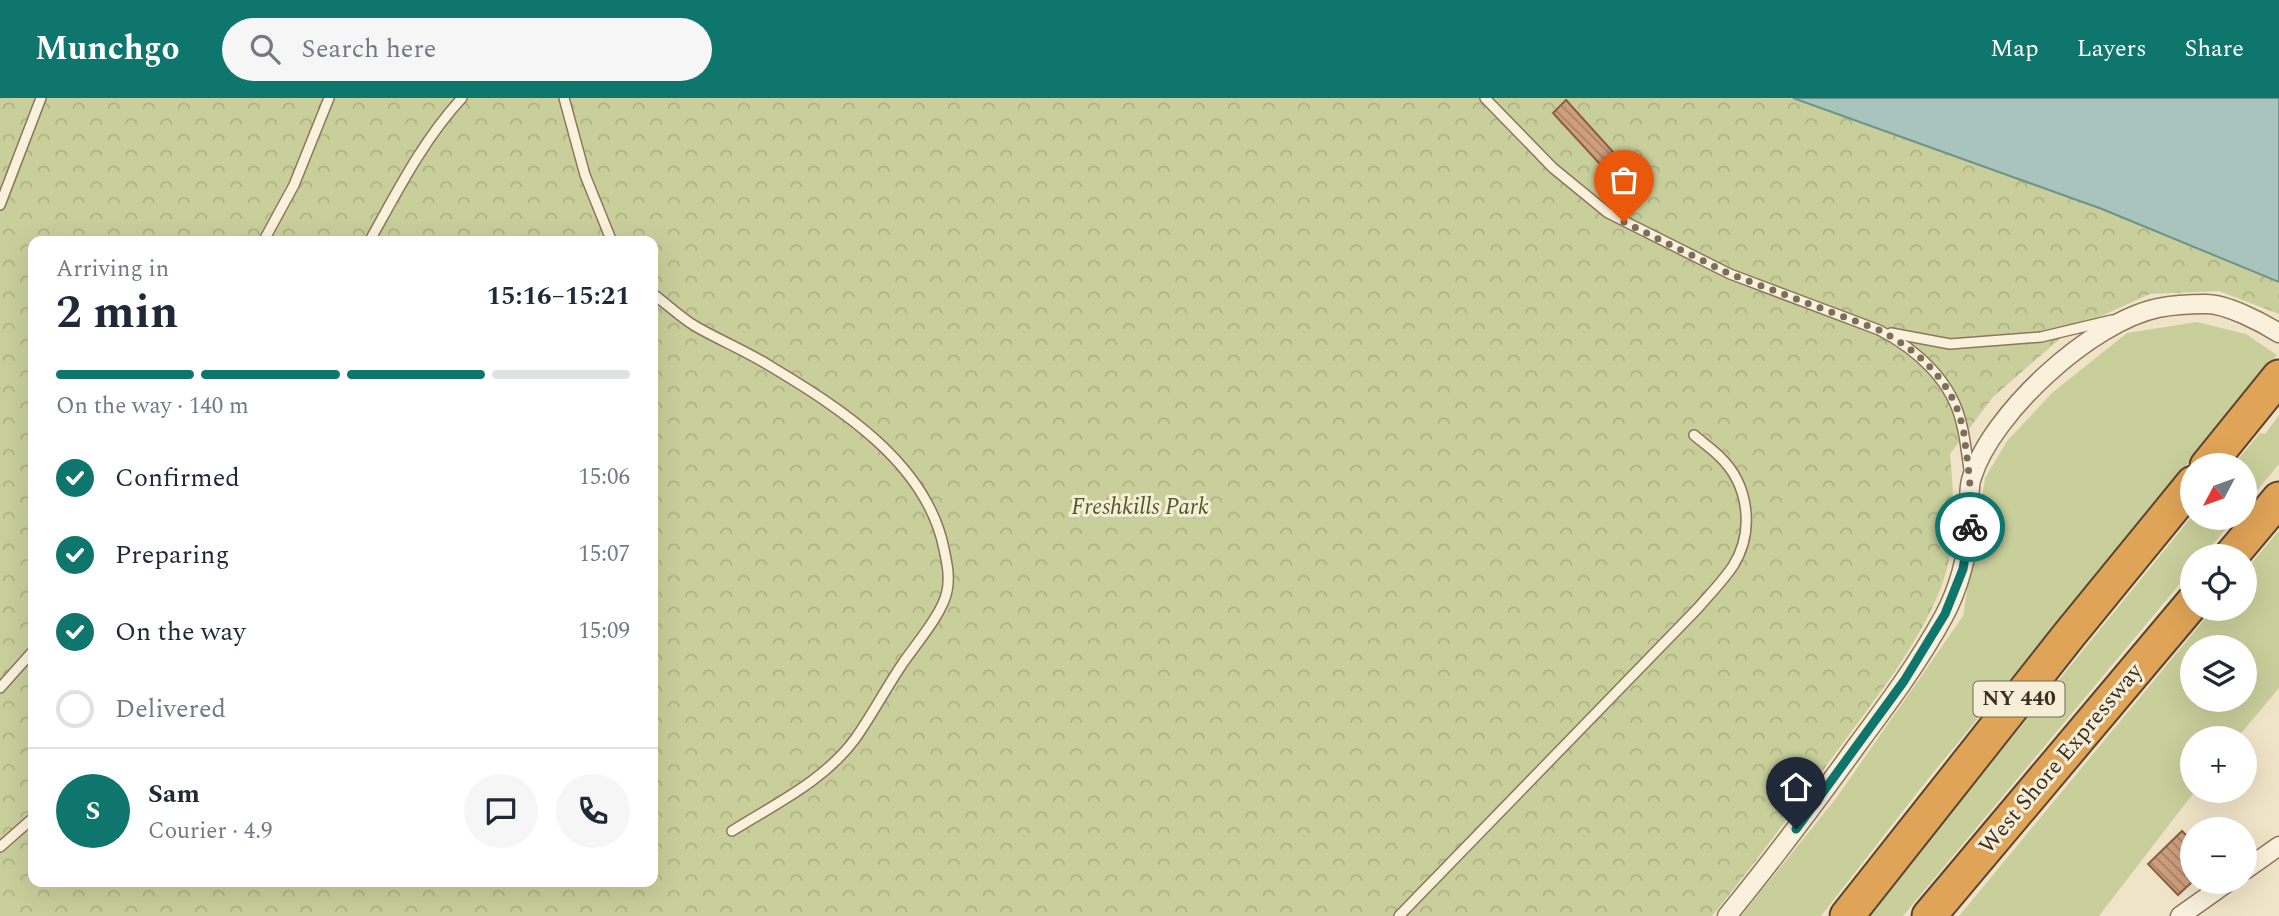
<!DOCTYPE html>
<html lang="en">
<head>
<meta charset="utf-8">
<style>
  :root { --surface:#fff; --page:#f6f6f7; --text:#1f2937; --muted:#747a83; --line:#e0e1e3; --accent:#0f766e }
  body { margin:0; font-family:Spectral,serif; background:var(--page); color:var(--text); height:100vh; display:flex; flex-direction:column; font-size:26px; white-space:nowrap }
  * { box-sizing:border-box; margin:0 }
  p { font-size:23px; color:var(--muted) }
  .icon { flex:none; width:38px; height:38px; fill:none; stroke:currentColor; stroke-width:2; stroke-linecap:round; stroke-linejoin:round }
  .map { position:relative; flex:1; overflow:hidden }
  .panel { position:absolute; left:28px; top:138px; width:630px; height:651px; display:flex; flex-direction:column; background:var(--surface); border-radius:14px; box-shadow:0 7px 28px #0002 }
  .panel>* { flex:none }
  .needle { width:46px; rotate:229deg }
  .tools { position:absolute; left:2180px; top:355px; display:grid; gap:14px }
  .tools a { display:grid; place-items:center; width:77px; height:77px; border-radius:50%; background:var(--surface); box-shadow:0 7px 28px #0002; font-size:35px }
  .pin { position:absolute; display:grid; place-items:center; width:60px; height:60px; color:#fff; margin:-72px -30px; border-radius:50% 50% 50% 0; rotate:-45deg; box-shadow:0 0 7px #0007 }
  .pin .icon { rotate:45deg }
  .courier { position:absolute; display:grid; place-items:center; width:70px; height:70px; margin:-35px; border:5px solid #0f766e; border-radius:50%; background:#fff; color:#222; box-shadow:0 2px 9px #0007 }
  .overview em { font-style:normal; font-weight:700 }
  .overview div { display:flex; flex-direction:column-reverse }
  .overview { display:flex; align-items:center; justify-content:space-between; height:119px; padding:0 28px }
  h1 { font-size:46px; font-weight:700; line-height:52px }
  .bar { display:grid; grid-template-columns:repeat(4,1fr); gap:10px 7px; align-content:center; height:84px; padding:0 28px }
  .bar i { height:9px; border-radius:5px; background:var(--line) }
  .bar .on { background:var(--accent) }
  .bar p { grid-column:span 4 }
  .line { display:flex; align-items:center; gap:18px; padding:0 28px; border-top:2px solid var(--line) }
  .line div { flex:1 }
  .round { display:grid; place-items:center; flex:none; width:74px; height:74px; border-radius:37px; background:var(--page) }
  ol { padding:0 28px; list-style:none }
  li { display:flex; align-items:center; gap:21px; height:77px }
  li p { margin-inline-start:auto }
  li .icon { padding:7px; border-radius:50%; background:var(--accent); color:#fff; stroke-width:4 }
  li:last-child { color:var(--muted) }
  li i { width:38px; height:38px; border:4px solid var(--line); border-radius:50% }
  header { display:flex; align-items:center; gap:42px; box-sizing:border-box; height:98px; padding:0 35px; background:var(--accent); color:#fff }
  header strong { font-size:33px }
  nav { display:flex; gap:38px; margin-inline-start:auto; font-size:24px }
  .search { width:490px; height:63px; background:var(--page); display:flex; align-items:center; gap:18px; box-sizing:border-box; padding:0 24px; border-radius:38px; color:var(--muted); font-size:26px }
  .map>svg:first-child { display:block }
  .green { fill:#c9cf9b; fill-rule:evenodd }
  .park { fill:url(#park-crowns); fill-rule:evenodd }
  .water { fill:#a9c4bc; stroke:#6f938a; stroke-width:2 }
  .building { fill:url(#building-back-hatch); stroke:#8d5f41; stroke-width:2 }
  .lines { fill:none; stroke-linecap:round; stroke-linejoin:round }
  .lane-casing { stroke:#8d765c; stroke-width:12 }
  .street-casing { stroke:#8d765c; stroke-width:21 }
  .highway-casing { stroke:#5b4430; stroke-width:37 }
  .lane { stroke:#faf1dc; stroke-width:9 }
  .street { stroke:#faf1dc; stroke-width:18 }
  .highway { stroke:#e0a458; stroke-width:33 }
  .done { stroke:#7c6e5b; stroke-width:7; stroke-dasharray:0 12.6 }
  .route { stroke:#0f766e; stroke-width:9 }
  .labels { text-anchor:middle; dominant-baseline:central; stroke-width:6; stroke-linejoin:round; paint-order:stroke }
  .shield { fill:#f7eed8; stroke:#756857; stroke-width:2 }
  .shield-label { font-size:21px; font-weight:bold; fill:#3d2e20 }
  .park-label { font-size:23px; font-style:italic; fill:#4d5a26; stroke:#f7eed8 }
  .street-label { font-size:23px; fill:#3d2e20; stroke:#f7eed8 }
</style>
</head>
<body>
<header>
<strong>Munchgo</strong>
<div class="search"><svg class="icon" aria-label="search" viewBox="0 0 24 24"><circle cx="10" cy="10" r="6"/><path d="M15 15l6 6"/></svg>Search here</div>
<nav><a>Map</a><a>Layers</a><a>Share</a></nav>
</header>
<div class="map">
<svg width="2279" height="818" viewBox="0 0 2279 818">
  <defs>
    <pattern id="park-crowns" width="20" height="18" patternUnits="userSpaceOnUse" patternTransform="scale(1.75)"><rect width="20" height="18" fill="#c9cf9b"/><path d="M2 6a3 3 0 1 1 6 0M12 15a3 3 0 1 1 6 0" fill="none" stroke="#aeb285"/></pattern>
    <pattern id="building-back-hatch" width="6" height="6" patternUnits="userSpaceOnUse" patternTransform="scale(1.75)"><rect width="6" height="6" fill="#cf9f7d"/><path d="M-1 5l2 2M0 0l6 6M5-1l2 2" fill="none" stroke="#a98266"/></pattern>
  </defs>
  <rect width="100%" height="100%" fill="#f0e4c8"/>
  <g class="green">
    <polygon points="2197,224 2246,236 2277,257 1928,681 1821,818 1741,818 1837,699 1963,518 1985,380 2007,343 2053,294 2127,235"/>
    <polygon points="2279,317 2279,366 2245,407 2245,368 2233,367 2260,335 2265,336"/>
    <polygon points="2193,417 2193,420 2235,420 2203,458 2193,458 2193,470 1903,818 1867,818"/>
    <path d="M2279,432V590L2237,640H2193V693H2195L2099,818H1959L2213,511H2245V473ZM2193,550H2245V602H2193Z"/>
  </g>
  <path class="park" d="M0,0H2279V216L2219,193L2150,196L2070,232L1993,299L1950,356C1954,402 1958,448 1940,492C1917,549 1876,600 1840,649C1798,706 1757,763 1712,818H0ZM33,144H653V784H33Z"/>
  <polygon class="water" points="1793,0 2279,0 2279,184 2102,111"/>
  <g class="building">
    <polygon points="1566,2 1623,65 1610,77 1553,15"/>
    <polygon points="2182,733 2193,744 2193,783 2178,797 2148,766"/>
  </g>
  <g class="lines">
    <g class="lane-casing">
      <g id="lane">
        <polyline points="564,0 585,77 612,144"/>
        <path d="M1485,0L1553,70L1608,115L1730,176L1879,232C1918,252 1953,284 1962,328C1966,344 1967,361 1970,377"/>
        <polyline points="0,107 41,0"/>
        <polyline points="263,144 294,87 329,0"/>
        <path d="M369,144C397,94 423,42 462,0"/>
        <path d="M653,196C667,206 680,219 695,228C719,242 746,253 770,268C840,310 927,365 944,451C947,465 950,479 947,493C943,515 916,546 903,565C886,590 872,617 855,641C824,683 775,706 732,733"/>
        <polyline points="1891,235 1950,246 2041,239 2112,222"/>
        <polyline points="0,590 33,553"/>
        <polyline points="0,749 33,720"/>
        <path d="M1399,818L1698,510C1710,496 1723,483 1733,468C1755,433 1749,386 1719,358C1711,350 1702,344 1694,337"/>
      </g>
    </g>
    <g class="street-casing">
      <g id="street">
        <polyline points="2245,772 2279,748"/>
        <path d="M1727,818C1772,763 1814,707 1855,650C1887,607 1919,564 1944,518C1959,490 1967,458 1970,427C1971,412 1967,393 1972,379C1992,315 2091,224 2158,210C2173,207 2191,206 2206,206C2227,206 2261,224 2279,235"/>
        <polyline points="2180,818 2228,784"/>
      </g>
    </g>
    <g class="highway-casing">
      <g id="highway">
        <polyline points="2207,368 2279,279"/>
        <polyline points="2231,458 2279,401"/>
        <polyline points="1847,818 2069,537 2193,385"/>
        <polyline points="1929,818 2193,504"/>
      </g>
    </g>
    <use href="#lane" class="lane"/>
    <use href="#street" class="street"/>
    <use href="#highway" class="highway"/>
  </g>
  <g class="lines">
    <path class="done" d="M1624,124L1730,176L1879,232C1918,252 1952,283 1962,327C1965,337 1965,348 1967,359C1970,382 1972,406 1970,429"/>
    <polyline class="route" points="1796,731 1904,583 1945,516 1963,471 1970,429"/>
  </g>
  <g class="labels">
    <rect class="shield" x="1973.5" y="583.5" width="91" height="35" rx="5"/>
    <g class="shield-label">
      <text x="2019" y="601">NY 440</text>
    </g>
    <g class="park-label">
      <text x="1140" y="409">Freshkills Park</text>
    </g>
    <g class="street-label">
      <text transform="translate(2061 661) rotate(-50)">West Shore Expressway</text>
    </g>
  </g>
</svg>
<div class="tools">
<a><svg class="needle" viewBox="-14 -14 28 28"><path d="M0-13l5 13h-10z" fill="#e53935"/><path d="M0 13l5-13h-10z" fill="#747a83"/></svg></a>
<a><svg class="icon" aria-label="locate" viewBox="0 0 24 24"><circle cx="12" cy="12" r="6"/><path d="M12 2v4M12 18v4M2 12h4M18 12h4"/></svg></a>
<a><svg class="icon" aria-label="layers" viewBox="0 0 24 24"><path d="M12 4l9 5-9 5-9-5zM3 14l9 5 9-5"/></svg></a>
<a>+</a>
<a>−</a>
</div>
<div class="pin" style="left:1624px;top:124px;background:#ea580c"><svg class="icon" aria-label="bag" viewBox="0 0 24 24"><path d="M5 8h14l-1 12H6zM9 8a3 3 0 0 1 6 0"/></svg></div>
<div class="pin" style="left:1796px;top:731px;background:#1f2937"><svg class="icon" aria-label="home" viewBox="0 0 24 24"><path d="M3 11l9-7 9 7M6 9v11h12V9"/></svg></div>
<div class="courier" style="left:1970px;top:429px"><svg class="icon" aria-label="bike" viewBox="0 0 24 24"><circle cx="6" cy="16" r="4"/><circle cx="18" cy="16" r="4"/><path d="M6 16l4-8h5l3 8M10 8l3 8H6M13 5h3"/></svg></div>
<section class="panel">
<div class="overview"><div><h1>2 min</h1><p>Arriving in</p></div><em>15:16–15:21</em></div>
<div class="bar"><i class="on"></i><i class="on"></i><i class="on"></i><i></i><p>On the way · 140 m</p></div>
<ol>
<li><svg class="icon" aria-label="check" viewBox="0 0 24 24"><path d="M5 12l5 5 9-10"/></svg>Confirmed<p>15:06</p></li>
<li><svg class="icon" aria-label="check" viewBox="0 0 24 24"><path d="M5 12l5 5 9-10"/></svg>Preparing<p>15:07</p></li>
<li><svg class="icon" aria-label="check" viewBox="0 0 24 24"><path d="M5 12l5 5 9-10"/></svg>On the way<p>15:09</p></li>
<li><i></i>Delivered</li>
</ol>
<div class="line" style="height:126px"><b class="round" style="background:var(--accent);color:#fff">S</b><div><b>Sam</b><p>Courier · 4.9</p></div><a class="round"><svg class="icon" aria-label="chat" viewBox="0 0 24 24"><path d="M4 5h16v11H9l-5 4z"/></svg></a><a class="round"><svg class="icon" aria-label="phone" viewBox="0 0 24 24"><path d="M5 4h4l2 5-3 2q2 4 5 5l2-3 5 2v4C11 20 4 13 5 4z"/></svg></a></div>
</section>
</div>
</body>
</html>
